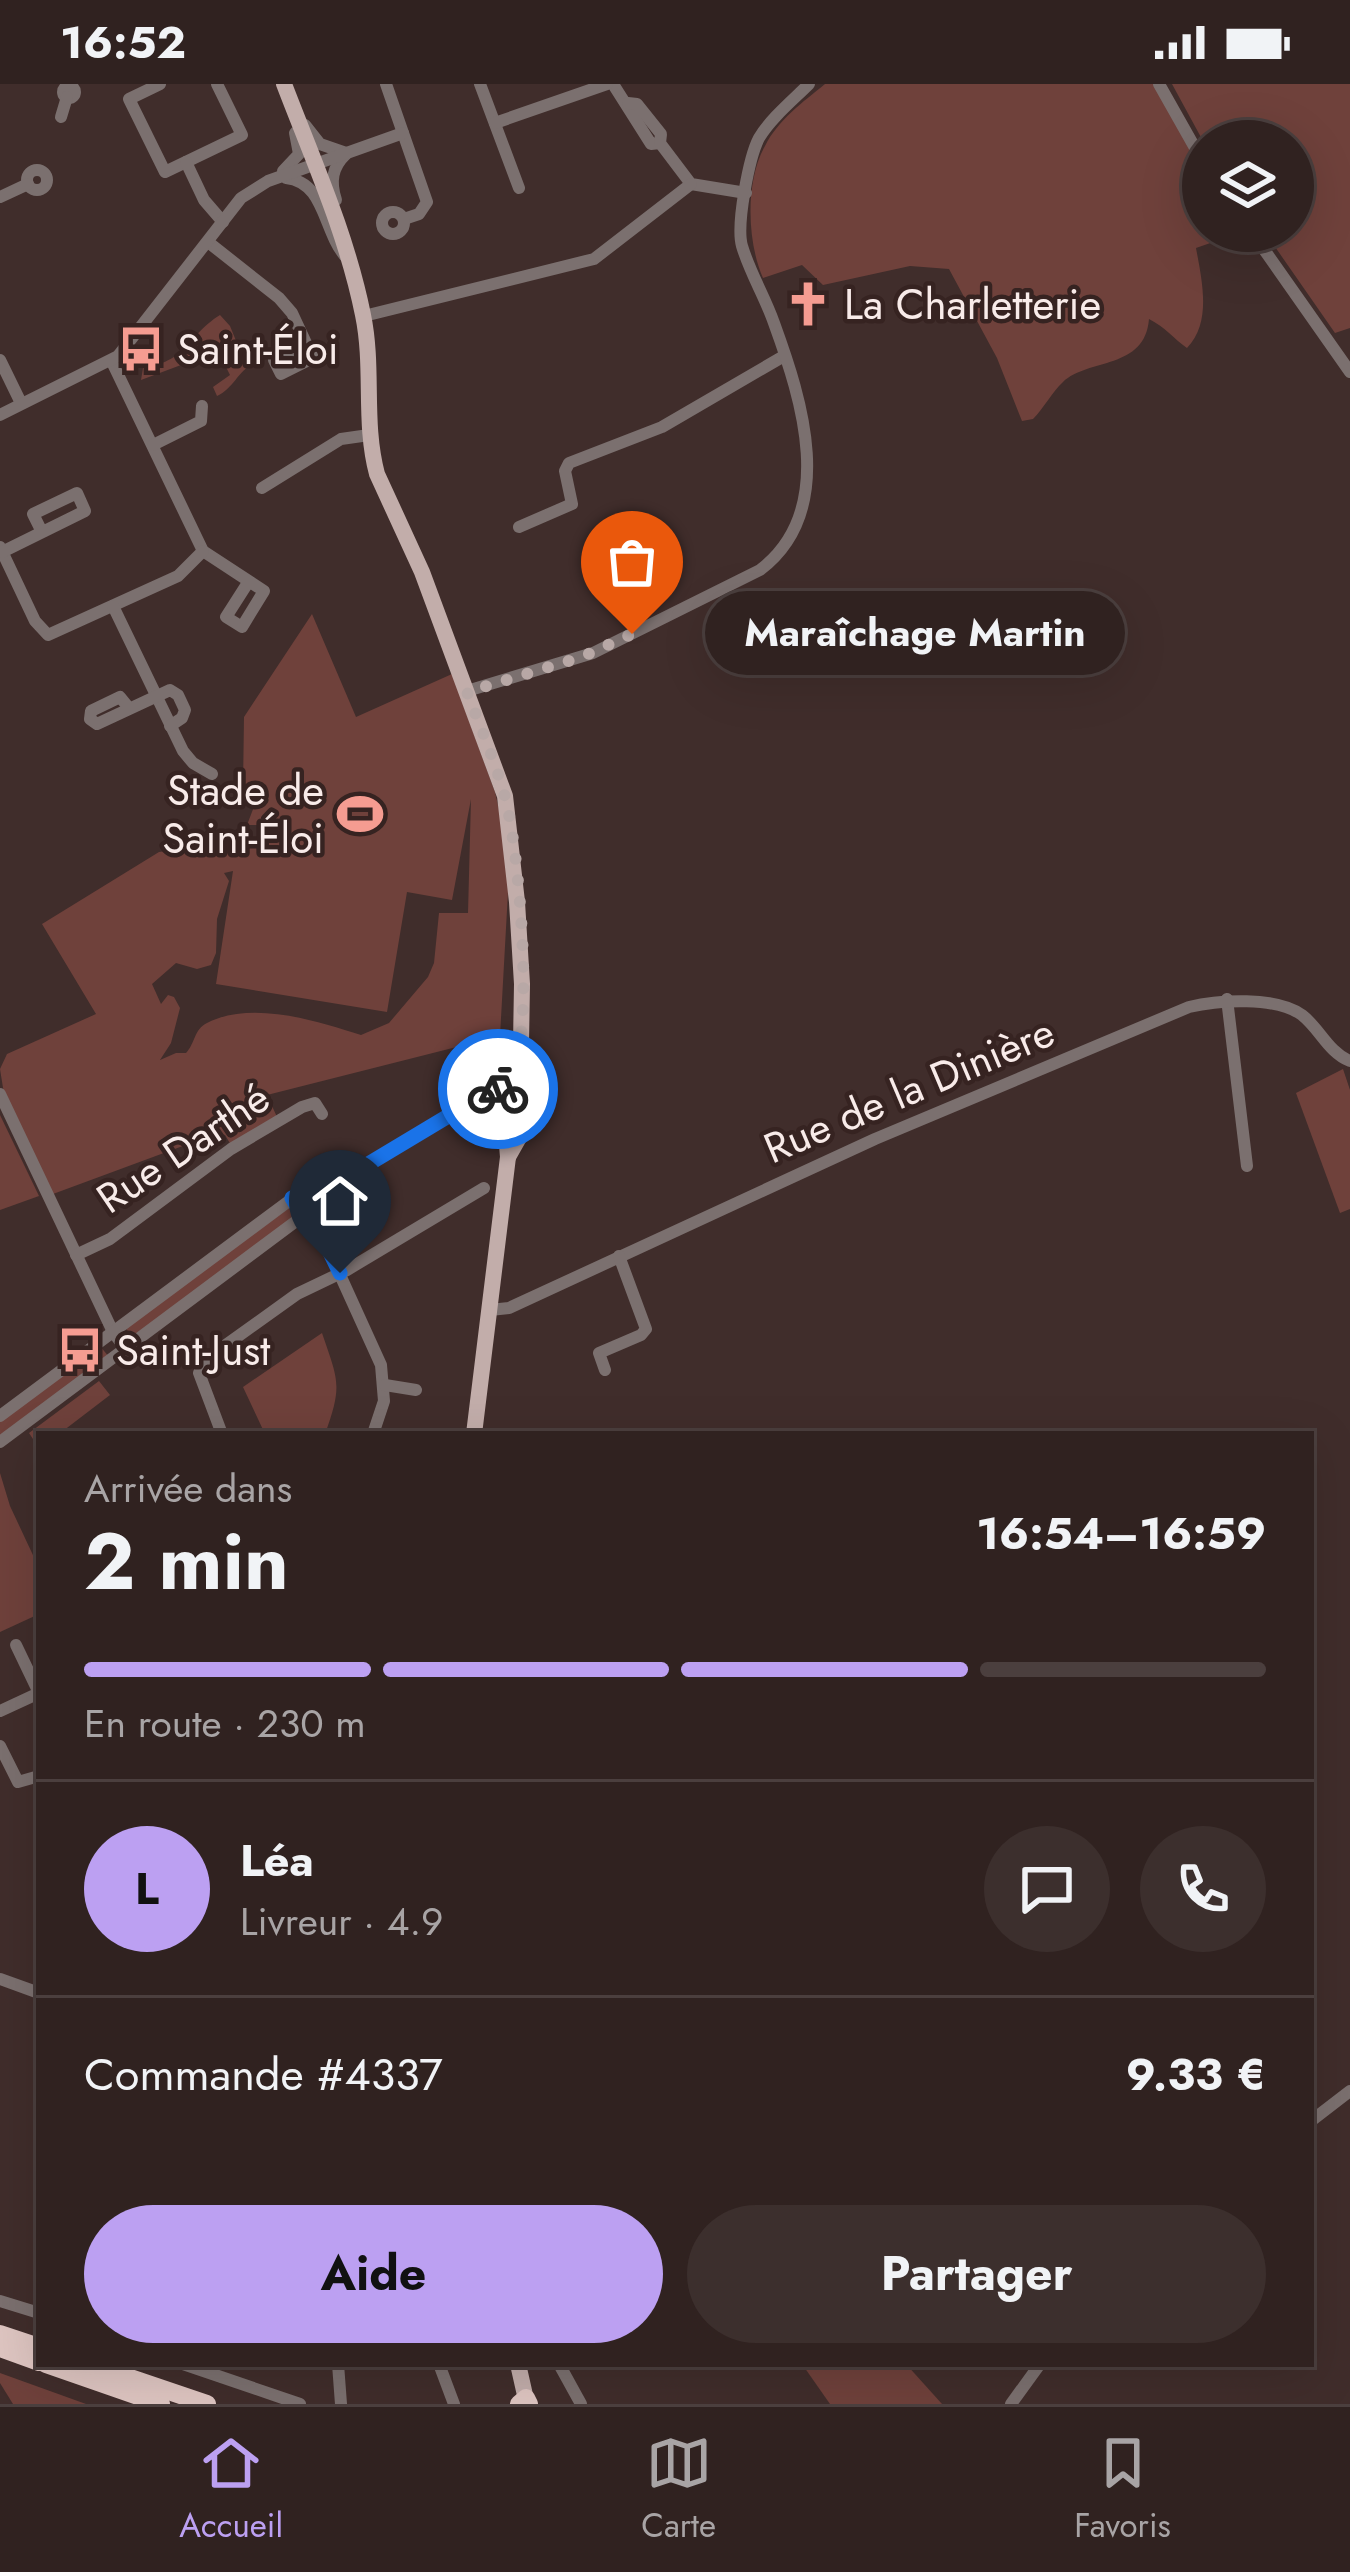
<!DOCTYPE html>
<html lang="fr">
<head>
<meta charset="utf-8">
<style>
  :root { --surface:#302220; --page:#3c2f2d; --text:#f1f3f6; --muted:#a8a4a5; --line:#4b3f3e; --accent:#bca0f2 }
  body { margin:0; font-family:Jost,sans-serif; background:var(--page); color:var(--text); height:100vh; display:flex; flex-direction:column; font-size:45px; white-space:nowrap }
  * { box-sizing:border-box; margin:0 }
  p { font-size:39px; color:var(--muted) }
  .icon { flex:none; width:66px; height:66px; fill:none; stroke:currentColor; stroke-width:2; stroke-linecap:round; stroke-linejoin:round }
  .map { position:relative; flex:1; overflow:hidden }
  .details { position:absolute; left:36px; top:1347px; width:1278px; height:936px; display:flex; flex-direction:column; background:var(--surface); border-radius:0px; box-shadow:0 12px 48px #0002,0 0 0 3px var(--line) }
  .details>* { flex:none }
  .controls { position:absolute; left:1182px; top:36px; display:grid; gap:24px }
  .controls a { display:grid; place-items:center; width:132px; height:132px; border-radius:50%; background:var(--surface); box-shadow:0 12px 48px #0002,0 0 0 3px var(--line); font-size:60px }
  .pin { position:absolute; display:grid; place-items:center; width:102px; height:102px; color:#fff; margin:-123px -51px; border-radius:50% 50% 50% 0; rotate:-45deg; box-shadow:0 0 12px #0007 }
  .pin .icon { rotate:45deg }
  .courier { position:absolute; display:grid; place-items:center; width:120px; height:120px; margin:-60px; border:9px solid #1a73e8; border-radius:50%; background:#fff; color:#222; box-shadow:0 3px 15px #0007 }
  .bubble { position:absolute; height:84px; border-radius:42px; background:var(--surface); box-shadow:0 12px 48px #0002,0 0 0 3px var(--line); font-size:39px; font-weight:700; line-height:84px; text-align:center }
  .head em { font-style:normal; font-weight:700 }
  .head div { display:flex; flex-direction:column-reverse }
  .head { display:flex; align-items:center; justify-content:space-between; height:204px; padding:0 48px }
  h1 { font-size:78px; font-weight:700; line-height:90px }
  .bar { display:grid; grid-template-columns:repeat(4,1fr); gap:18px 12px; align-content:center; height:144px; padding:0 48px }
  .bar i { height:15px; border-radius:9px; background:var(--line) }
  .bar .active { background:var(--accent) }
  .bar p { grid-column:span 4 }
  .line { display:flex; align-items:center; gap:30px; padding:0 48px; border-top:3px solid var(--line) }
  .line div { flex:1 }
  .round { display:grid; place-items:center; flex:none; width:126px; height:126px; border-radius:63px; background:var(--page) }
  .cta { display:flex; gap:24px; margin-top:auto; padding:24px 48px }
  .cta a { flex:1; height:138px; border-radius:72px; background:var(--accent); color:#111; font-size:48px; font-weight:700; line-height:138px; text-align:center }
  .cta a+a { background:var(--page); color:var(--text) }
  .status { display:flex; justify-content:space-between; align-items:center; height:84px; padding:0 60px; background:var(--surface); direction:ltr }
  .status svg { height:33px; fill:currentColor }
  .dock { display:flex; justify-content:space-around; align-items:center; height:168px; border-top:3px solid var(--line); background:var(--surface); font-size:33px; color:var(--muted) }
  .dock a { display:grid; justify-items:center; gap:6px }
  .dock .active { color:var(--accent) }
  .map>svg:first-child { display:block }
  .green { fill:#6f413b; fill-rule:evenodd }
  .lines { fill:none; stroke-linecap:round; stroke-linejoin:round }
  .minor { stroke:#7b706f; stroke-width:12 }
  .major { stroke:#c2adaa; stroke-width:16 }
  .highway { stroke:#dec5c1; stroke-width:18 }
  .done { stroke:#b8a8a6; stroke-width:12; stroke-dasharray:0 21.6 }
  .route { stroke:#1a73e8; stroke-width:15 }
  .labels { text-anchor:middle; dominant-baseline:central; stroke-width:9; stroke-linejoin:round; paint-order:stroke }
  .poi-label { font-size:42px; fill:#f8ebe9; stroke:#362321; text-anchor:start }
  .street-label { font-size:42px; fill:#f8ebe9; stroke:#362321 }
</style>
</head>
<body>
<div class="status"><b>16:52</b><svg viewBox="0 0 49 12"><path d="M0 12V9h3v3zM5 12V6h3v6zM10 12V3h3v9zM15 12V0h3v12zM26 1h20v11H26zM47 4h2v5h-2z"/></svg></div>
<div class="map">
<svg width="1350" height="2320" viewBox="0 0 1350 2320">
  <rect width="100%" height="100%" fill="#402d2b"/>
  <g class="green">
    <path d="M825,0H1155L1203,89V147H1241L1244,155L1233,166L1219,156L1196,164C1202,197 1212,238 1187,264C1173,254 1165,243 1149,235C1145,286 1088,274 1063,298C1052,308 1044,324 1033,335L1022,337L997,274L949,185L910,182L823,201L802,181L763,194C747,158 745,97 765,62C778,36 803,18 825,0Z"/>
    <polygon points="1172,0 1350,0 1350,244 1335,249 1264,147 1293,147 1293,57 1203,57"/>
    <path d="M220,231L230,242L243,274L254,279C237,288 234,304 217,312L213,303L230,291L220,271L213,269L141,296L143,284C192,275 185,253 220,231Z"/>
    <path d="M312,530L356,633L452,590L495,708L505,752L509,790L500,952L267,1011L277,1033L231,1061L225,1051L218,1049L53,1110L4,1010L0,985L7,970L96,930L42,840L159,768L202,762L247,745L260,767L263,741H247L255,720L243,704L244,633ZM471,715L468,829H439L434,879L428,893L389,939L361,951C317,937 252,916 207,939C194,945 195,960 186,969H176L160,976L171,959L180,924L174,913L168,911L161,920L152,900L176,879L197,885L211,881L216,869L217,835L229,797L224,789L233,787L216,900L387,928L407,808L452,816Z"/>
    <polygon points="1343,985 1350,1006 1350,1125 1340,1129 1296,1009"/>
    <polygon points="0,1031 39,1112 0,1126"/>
    <polygon points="289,1124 294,1133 133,1255 125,1243"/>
    <path d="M322,1249C338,1296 343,1301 325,1350H265L243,1303Z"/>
    <polygon points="100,1262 109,1273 0,1354 0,1337"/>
    <polygon points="99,1297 110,1311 59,1350 39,1350 39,1364 29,1349"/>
    <polygon points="0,1389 10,1422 39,1484 39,1530 0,1548"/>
    <polygon points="802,2280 906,2280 942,2320 830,2320"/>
    <polygon points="0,2289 86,2320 13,2320 0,2299"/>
  </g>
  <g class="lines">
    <g class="minor">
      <polyline points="160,0 129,15 165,88 242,51 217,0"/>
      <polyline points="386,0 427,118 419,130 404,135"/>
      <polyline points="480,0 519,104"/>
      <polyline points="613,0 651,60 660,59"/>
      <polyline points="1159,0 1203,78"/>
      <circle cx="69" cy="8" r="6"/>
      <polyline points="628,19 637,20 661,50 660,59 691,100 746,109"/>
      <polyline points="61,33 67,13"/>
      <polyline points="495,39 607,0"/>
      <polyline points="305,41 320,60 346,69"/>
      <polyline points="186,78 204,116 223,138"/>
      <circle cx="37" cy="96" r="10"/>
      <polyline points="283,87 299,70 295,49"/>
      <path d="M286,94C325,98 323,146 345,172"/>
      <polyline points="0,113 28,100"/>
      <path d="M336,116C330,98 332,83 346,70"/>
      <circle cx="393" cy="139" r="11"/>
      <polyline points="1251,147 1350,288"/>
      <polyline points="208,158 279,214 292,229 313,274 281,290 274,276 306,259"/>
      <polyline points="364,232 594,175 691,100"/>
      <polyline points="0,276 21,319"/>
      <polyline points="112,278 203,467 264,507 242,543 226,533 249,497"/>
      <polyline points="0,331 118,272 241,114 268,97 403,49"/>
      <polyline points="153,361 201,337 202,322"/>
      <polyline points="262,404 341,355 369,351"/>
      <polyline points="519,443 572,420 565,387 569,379 662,343 784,272"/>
      <polyline points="0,463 35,537 48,551 178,492 203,467"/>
      <polyline points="2,468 85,427 77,409 33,430 42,448"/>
      <polyline points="113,522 183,667 193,679 212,690"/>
      <path d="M467,607L593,569L760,486C838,427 802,316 774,239C765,213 750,189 742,162C736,141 749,73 759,54C771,34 793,16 809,0"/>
      <polyline points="129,624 120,613 91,627 90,635 97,640 170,606 178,611 185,626 182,634 170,642"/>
      <polyline points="1227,915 1247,1082"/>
      <polyline points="0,1010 113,1248 126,1265"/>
      <polygon points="310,1104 320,1121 303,1132 293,1114"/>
      <polyline points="315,1112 450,1031 495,1012"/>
      <polyline points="311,1127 381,1281 384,1317 373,1350"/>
      <polyline points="76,1171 110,1155 231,1065 302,1023 315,1019 322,1030"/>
      <path d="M490,1226L509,1224L875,1055L1189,923C1218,916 1276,912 1302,931C1320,945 1328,968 1350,977"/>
      <polyline points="605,1286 599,1269 641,1251 646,1245 619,1172"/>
      <polyline points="385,1301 416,1306"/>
      <polyline points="0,1332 293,1114"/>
      <polyline points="222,1350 199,1289 205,1276 297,1210 347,1186 484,1104"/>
      <polyline points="0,1358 303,1132"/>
      <polyline points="16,1561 39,1609"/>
      <polyline points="0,1627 39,1609"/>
      <polyline points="0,1662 18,1698 39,1692"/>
      <polyline points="0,1895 39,1909"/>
      <polyline points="1311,2037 1350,2007"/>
      <polyline points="0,2217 39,2229"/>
      <polyline points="183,2280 300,2320"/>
      <polyline points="338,2280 341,2320"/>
      <polyline points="439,2280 454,2320"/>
      <polyline points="559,2280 581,2320"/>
      <polyline points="1011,2320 1040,2280"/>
    </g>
    <g class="major">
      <path d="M284,0C313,76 347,151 363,231C374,284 363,338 377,390L422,488L505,712L517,818L522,900L521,959L523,981L538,1020L508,1073"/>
      <polyline points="512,1040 497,1030 496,1009 510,997 529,999"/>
      <polyline points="474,1350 508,1073 505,1037"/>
      <polyline points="518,2280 527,2320"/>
    </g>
    <g class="highway">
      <polyline points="0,2250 39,2263"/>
      <polyline points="0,2264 39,2278"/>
      <polyline points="46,2280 161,2320"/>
      <polyline points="89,2280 207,2320"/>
      <polyline points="519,2320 526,2314 529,2320"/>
    </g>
  </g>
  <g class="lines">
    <path class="done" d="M498,1005C501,1003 510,995 511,993C535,949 519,764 505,713C495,677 480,642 467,608L582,573L632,550"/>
    <polyline class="route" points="340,1189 310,1127 303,1132 292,1114 310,1104 315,1112 450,1031 495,1012 498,1005"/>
  </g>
  <defs>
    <g id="church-bare" transform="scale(3.6)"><path d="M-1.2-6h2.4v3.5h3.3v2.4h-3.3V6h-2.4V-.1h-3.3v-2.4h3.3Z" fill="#f59c91" stroke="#362321" stroke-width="2.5" paint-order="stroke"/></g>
    <g id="bus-bare" transform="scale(3.6)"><path d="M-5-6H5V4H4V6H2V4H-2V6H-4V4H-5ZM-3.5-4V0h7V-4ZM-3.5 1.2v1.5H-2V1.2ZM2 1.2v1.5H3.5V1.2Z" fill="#f59c91" stroke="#362321" stroke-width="2.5" paint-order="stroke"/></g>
    <g id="stadium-bare" transform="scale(3.6)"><path d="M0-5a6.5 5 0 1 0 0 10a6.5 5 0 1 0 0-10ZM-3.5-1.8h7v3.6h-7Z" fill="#f59c91" stroke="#362321" stroke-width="2.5" paint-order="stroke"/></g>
  </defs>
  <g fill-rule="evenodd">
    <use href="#church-bare" x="808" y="220"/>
    <use href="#bus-bare" x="141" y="265"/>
    <use href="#stadium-bare" x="360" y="730"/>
    <use href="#bus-bare" x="80" y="1266"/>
  </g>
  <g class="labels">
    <g class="poi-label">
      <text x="844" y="220">La Charletterie</text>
      <text x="177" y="265">Saint-Éloi</text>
      <text x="324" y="706" text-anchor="end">Stade de<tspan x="324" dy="48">Saint-Éloi</tspan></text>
      <text x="116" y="1266">Saint-Just</text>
    </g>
    <g class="street-label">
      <text transform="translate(909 1006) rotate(-23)">Rue de la Dinière</text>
      <text transform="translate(183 1064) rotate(-34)">Rue Darthé</text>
    </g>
  </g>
</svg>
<div class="controls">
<a><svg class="icon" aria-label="layers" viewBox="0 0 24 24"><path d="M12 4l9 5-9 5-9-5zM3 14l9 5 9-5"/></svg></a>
</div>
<div class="pin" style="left:632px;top:550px;background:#ea580c"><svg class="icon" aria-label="bag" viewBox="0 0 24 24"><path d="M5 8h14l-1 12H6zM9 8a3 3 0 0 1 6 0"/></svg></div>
<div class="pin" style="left:340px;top:1189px;background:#1f2937"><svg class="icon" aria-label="home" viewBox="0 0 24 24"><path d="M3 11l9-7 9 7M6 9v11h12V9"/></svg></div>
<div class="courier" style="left:498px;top:1005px"><svg class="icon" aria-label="bike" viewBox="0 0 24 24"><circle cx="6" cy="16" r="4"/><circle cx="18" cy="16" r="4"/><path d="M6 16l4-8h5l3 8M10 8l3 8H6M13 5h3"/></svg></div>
<div class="bubble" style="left:705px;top:507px;width:420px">Maraîchage Martin</div>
<section class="details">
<div class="head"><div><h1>2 min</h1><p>Arrivée dans</p></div><em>16:54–16:59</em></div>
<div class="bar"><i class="active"></i><i class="active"></i><i class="active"></i><i></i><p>En route · 230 m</p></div>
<div class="line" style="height:216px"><b class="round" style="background:var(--accent);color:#111">L</b><div><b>Léa</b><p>Livreur · 4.9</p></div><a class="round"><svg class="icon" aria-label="chat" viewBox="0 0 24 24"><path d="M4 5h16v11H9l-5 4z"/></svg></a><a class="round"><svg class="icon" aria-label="phone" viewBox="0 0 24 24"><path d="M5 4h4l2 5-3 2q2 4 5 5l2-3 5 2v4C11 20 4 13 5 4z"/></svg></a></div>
<div class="line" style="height:156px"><div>Commande #4337</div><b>9.33 €</b></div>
<div class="cta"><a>Aide</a><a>Partager</a></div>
</section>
</div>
<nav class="dock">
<a class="active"><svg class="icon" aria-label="home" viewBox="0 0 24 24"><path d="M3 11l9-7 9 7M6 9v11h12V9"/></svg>Accueil</a>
<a><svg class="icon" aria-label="map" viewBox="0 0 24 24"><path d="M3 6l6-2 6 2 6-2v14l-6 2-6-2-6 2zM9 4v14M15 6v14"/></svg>Carte</a>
<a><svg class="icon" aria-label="saved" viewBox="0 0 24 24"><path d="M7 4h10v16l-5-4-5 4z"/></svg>Favoris</a>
</nav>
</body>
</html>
